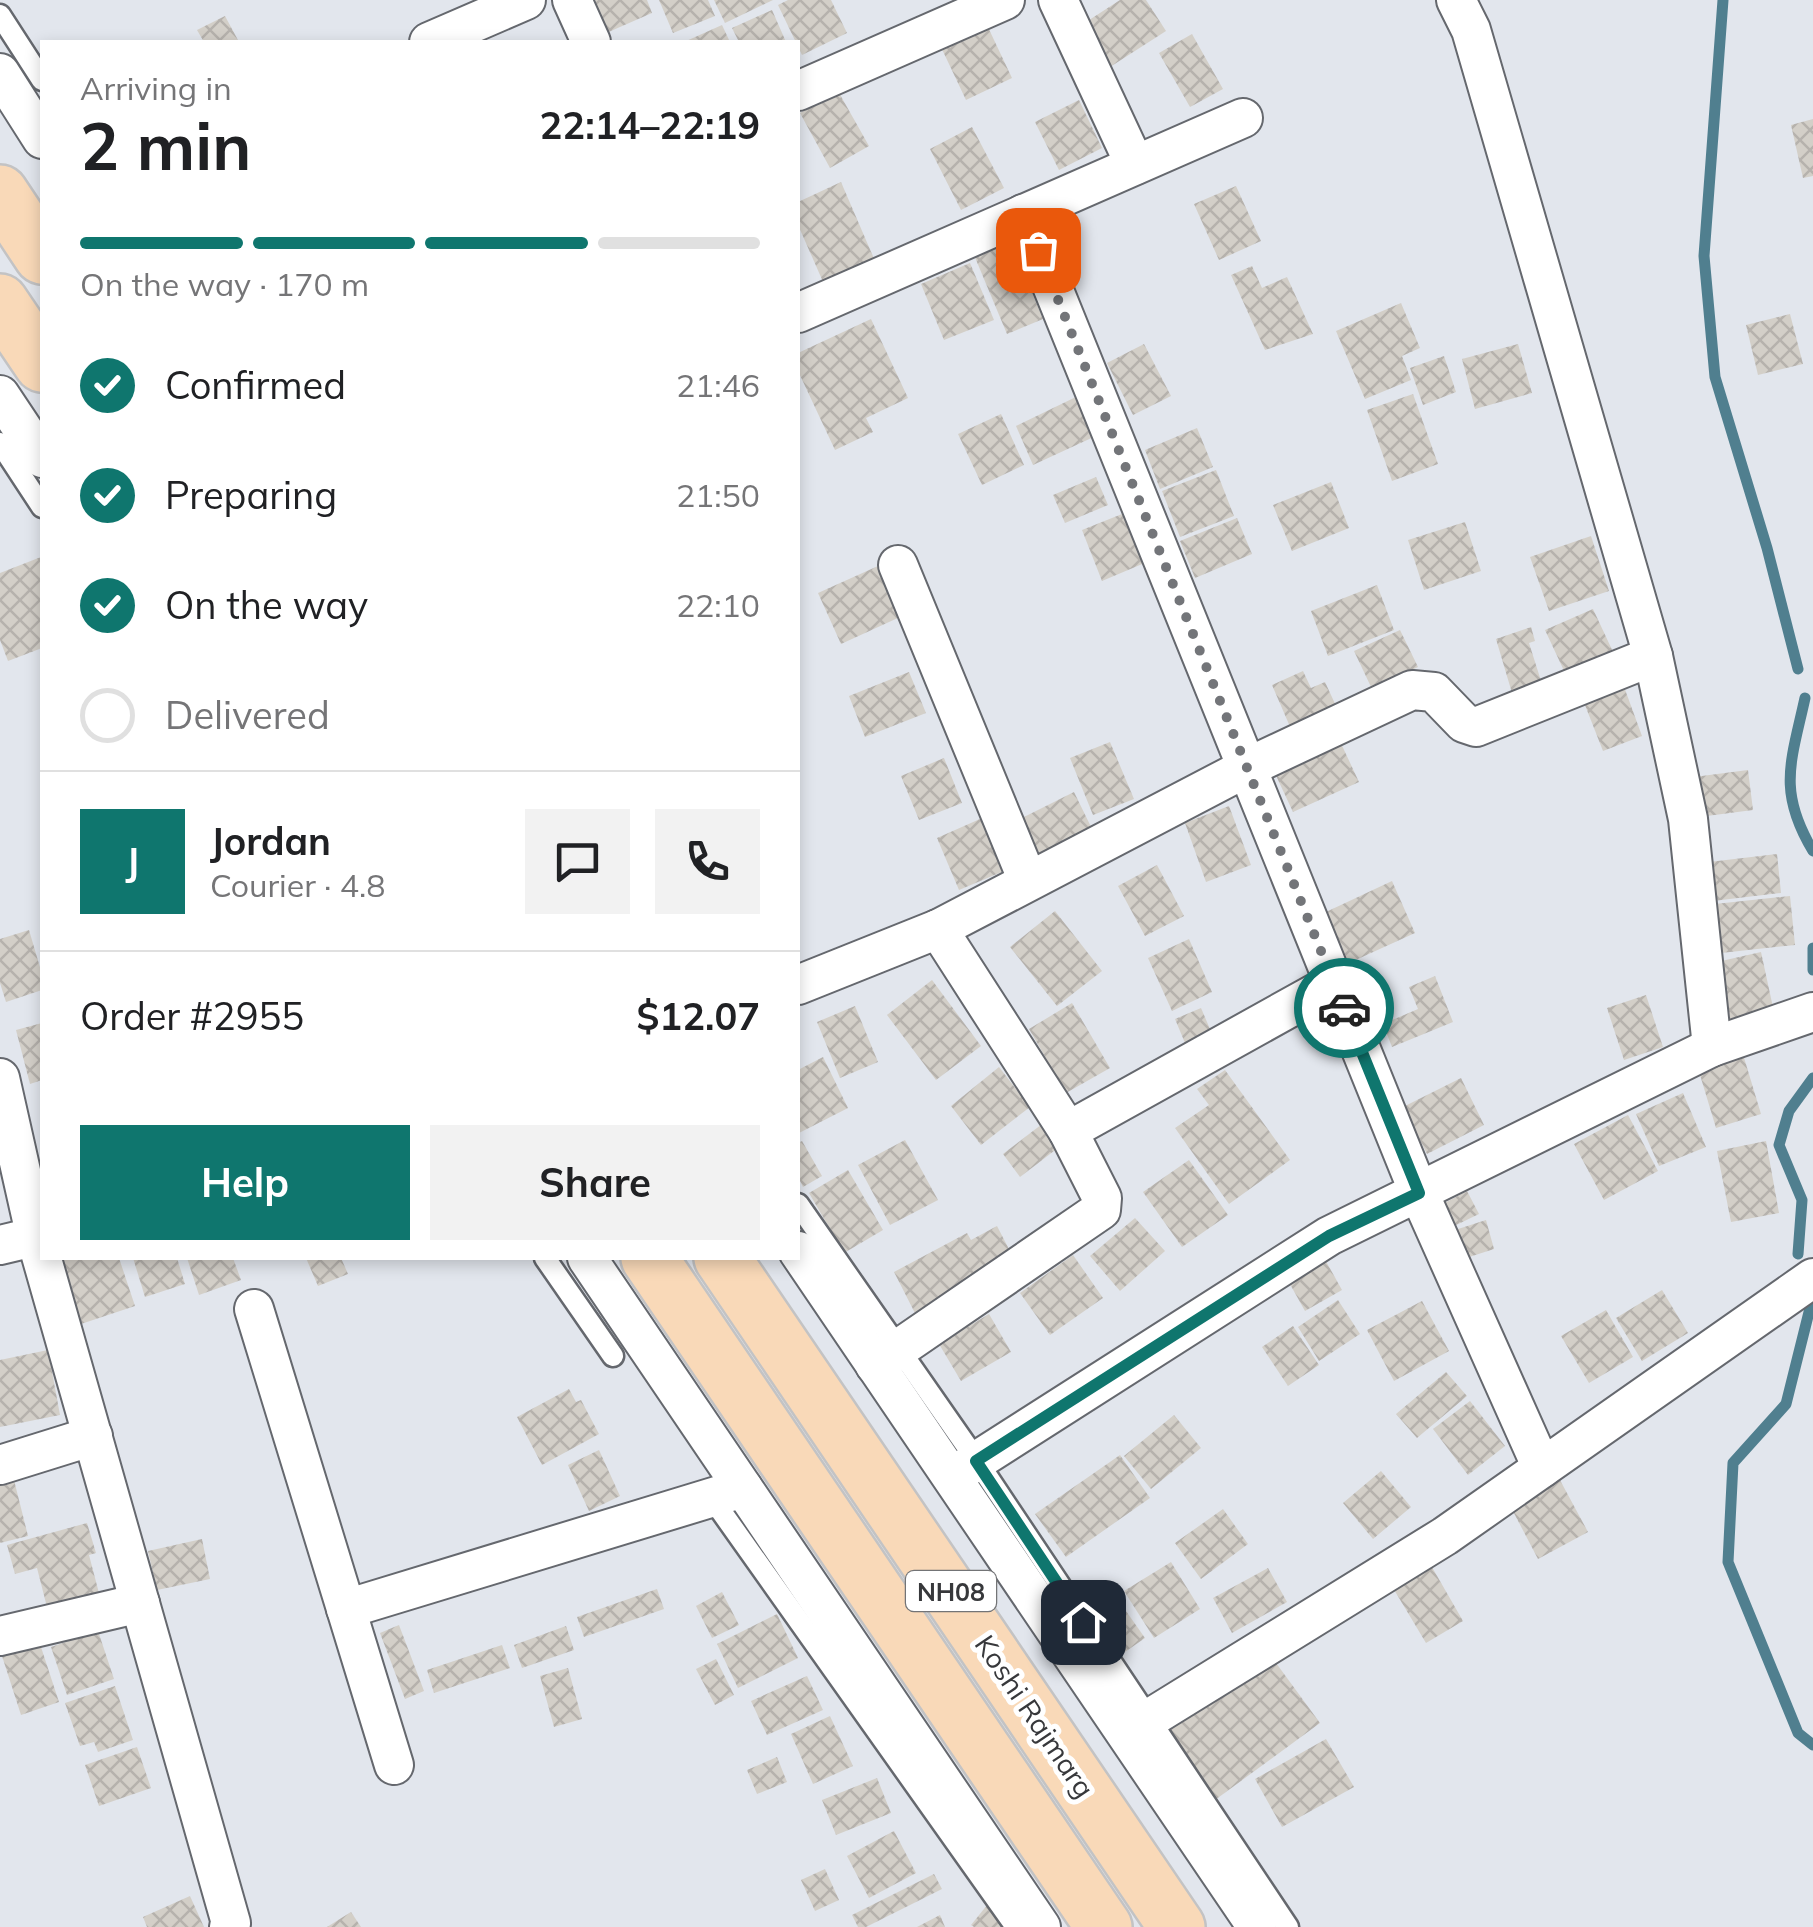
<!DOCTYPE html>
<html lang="en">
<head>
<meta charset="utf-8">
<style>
  :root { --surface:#fff; --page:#f2f2f2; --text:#202124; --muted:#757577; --line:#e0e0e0; --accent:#0f766e }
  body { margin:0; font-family:Mulish,sans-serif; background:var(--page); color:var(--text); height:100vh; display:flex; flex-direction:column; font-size:38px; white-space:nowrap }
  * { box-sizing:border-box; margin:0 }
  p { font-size:32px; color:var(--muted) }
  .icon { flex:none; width:55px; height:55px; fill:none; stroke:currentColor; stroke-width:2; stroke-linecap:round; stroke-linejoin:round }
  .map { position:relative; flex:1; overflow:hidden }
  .details { position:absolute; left:40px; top:40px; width:760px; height:1220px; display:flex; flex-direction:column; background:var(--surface); border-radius:0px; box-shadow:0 5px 15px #0003 }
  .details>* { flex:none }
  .pin { position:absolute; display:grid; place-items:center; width:85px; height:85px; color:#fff; margin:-42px; border-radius:20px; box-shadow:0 5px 15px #0006 }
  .courier { position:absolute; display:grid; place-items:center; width:100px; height:100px; margin:-50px; border:8px solid #0f766e; border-radius:50%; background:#fff; color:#222; box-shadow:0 2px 12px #0007 }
  .summary em { font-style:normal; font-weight:700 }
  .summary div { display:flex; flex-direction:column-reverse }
  .summary { display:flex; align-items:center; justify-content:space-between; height:170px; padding:0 40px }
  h1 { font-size:65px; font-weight:700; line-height:75px }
  .bar { display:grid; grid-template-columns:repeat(4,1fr); gap:15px 10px; align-content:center; height:120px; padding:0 40px }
  .bar i { height:12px; border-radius:8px; background:var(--line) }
  .bar .selected { background:var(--accent) }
  .bar p { grid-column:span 4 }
  .line { display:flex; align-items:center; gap:25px; padding:0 40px; border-top:2px solid var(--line) }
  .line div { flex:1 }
  .round { display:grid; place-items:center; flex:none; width:105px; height:105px; border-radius:0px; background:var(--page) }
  ol { padding:0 40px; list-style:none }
  li { display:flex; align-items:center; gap:30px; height:110px }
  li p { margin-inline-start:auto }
  li .icon { padding:10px; border-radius:50%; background:var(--accent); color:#fff; stroke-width:4 }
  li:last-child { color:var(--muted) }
  li i { width:55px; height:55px; border:5px solid var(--line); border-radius:50% }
  .button { display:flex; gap:20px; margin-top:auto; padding:20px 40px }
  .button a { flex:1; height:115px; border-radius:0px; background:var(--accent); color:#fff; font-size:40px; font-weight:700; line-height:115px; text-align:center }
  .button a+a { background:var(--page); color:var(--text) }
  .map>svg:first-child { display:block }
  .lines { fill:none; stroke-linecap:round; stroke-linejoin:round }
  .stream { stroke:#507f8f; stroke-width:11 }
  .building { fill:url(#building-cross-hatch) }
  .service-casing { stroke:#65686e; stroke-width:25 }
  .minor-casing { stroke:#65686e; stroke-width:42 }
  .primary-casing { stroke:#c3c3c4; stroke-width:60 }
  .service { stroke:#fff; stroke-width:20 }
  .minor { stroke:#fff; stroke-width:38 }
  .primary { stroke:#f9d9b8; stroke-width:55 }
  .done { stroke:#737579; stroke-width:10; stroke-dasharray:0 18 }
  .route { stroke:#0f766e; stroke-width:12 }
  .labels { text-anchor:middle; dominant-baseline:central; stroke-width:10; stroke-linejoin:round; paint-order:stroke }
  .shield { fill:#fff; stroke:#737476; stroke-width:2.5 }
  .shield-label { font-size:25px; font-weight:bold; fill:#37383b }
  .street-label { font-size:28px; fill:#37383b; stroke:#fff }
</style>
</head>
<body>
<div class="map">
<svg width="1813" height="1927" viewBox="0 0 1813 1927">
  <defs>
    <pattern id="building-cross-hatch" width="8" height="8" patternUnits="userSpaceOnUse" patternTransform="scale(2.5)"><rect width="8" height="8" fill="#d3cfc8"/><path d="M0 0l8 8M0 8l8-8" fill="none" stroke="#b6b2ad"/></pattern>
  </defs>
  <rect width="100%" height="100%" fill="#e2e6ed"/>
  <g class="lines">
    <g class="stream">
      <polyline points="1723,0 1704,256 1715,377 1767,548 1798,669"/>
      <path d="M1805,698C1791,762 1777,791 1813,851"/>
      <polyline points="1813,948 1813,970"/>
      <polyline points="1798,1254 1802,1200 1779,1145 1789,1111 1813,1078"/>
      <polyline points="1811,1304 1786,1404 1733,1463 1728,1562 1798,1733 1813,1745"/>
    </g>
  </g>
  <g class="building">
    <polygon points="589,0 647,0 652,13 604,34"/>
    <polygon points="659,0 708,0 715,16 673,33"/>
    <polygon points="714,0 773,0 725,23"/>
    <polygon points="788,0 831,0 847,33 802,55 778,5"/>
    <polygon points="1120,0 1146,0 1166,31 1110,67 1083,24"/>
    <polygon points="772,10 786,42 739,42 732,28"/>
    <polygon points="225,16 239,42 204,42 197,30"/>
    <polygon points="986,23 1012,78 966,100 940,45"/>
    <polygon points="722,25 730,42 684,42"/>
    <polygon points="1192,34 1223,89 1190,107 1159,53"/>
    <polygon points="838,91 869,146 830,168 800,113"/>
    <polygon points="1079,100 1102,148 1059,170 1035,122"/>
    <polygon points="1813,119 1813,176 1803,178 1791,125"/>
    <polygon points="972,127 1004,188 961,210 930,149"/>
    <polygon points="841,182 875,261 824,284 798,225 798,202"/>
    <polygon points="1236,186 1261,241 1219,260 1194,204"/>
    <polygon points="1010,240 1043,319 1007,334 974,255"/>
    <polygon points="970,263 994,320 944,340 921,284"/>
    <polygon points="1252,266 1262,288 1287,277 1313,334 1265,350 1231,275"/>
    <polygon points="1401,303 1420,348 1402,356 1411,380 1365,399 1336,331"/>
    <polygon points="1790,314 1803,364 1758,375 1746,325"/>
    <polygon points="871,319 908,398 866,418 873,432 835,450 798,371 798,353"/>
    <polygon points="1144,344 1171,396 1133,415 1107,363"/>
    <polygon points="1518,344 1532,393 1475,409 1462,359"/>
    <polygon points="1444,356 1456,392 1423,405 1410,368"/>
    <polygon points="1413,394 1438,464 1392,481 1367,410"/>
    <polygon points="1080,395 1098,435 1033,465 1016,426"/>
    <polygon points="1001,414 1024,465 982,485 958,434"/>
    <polygon points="1197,428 1213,467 1160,489 1145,450"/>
    <polygon points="1216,470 1234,516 1180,537 1162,491"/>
    <polygon points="1096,477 1108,505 1065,523 1053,495"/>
    <polygon points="1331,482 1349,528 1292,551 1273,505"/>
    <polygon points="1127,512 1147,562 1102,581 1082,530"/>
    <polygon points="1237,518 1252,554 1195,578 1180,541"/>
    <polygon points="1465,522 1481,571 1424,590 1408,540"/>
    <polygon points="1591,536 1609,591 1549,611 1530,557"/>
    <polygon points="41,557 42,648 8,661 0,640 0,573"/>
    <polygon points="878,566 900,617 841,644 818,593"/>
    <polygon points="1377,585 1394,630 1328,656 1311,611"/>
    <polygon points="1593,609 1614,654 1566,675 1545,630"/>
    <polygon points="1531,627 1535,641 1529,643 1542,684 1512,693 1496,639"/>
    <polygon points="1400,630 1418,667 1372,689 1354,651"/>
    <polygon points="1303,671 1311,688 1325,682 1337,708 1291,729 1272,685"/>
    <polygon points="909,672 926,713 865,737 849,696"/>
    <polygon points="1623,684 1642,736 1603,751 1583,700"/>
    <polygon points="1338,737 1359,782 1293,812 1272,767"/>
    <polygon points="1110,742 1134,799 1093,815 1070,758"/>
    <polygon points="944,758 962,803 919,820 901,776"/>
    <polygon points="1748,770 1753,810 1699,817 1694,777"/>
    <polygon points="1074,792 1093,831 1030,861 1012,823"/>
    <polygon points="1229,806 1251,865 1206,882 1185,823"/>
    <polygon points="989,815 1011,868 959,890 937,838"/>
    <polygon points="1777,854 1781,893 1713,901 1709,862"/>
    <polygon points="1157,865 1184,916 1145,936 1118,886"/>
    <polygon points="1392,881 1415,933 1349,963 1326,912"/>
    <polygon points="1790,896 1795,945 1721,953 1715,904"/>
    <polygon points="1055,911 1102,971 1057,1006 1010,947"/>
    <polygon points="29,930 42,974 42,990 6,1002 0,983 0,939"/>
    <polygon points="1189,939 1212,992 1172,1011 1148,958"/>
    <polygon points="1761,952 1774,1012 1731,1022 1717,962"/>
    <polygon points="1435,976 1453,1022 1392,1047 1383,1024 1418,1009 1409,987"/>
    <polygon points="932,980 981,1046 936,1080 887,1015"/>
    <polygon points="1646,995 1663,1047 1624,1060 1607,1008"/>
    <polygon points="1072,1003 1110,1068 1066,1093 1029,1029"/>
    <polygon points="855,1006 878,1062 840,1078 817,1022"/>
    <polygon points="1201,1008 1216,1043 1190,1055 1175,1019"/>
    <polygon points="42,1023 42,1080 30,1084 16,1030"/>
    <polygon points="1742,1051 1761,1114 1716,1128 1697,1065"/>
    <polygon points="823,1057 848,1108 799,1133 798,1070"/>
    <polygon points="999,1067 1030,1107 981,1145 951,1106"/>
    <polygon points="1225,1070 1290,1160 1229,1204 1175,1128 1209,1105 1197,1089"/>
    <polygon points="1461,1078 1484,1125 1427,1154 1403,1107"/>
    <polygon points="1683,1093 1706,1147 1659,1166 1636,1114"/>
    <polygon points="1628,1115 1658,1171 1604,1200 1574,1144"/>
    <polygon points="1050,1118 1067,1141 1020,1177 1003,1154"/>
    <polygon points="905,1140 938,1200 890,1225 858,1165"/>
    <polygon points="802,1141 822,1176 803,1187 798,1177 798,1143"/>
    <polygon points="1766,1141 1779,1213 1731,1222 1717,1151"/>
    <polygon points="1189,1160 1228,1215 1182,1247 1143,1192"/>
    <polygon points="848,1170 883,1230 844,1253 809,1193"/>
    <polygon points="1467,1191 1479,1214 1450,1228 1439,1206"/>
    <polygon points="1135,1218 1165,1251 1120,1291 1090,1256"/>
    <polygon points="1486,1220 1494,1249 1463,1259 1455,1230"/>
    <polygon points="997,1226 1011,1253 918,1319 894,1272 967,1233 971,1240"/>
    <polygon points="1073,1255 1103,1298 1050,1335 1020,1293"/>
    <polygon points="1323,1256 1342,1290 1305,1311 1286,1277"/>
    <polygon points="60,1258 119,1258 135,1306 78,1325"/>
    <polygon points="133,1258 177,1258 185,1284 145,1297"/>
    <polygon points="187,1258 233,1258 241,1280 199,1295"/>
    <polygon points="306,1258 341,1258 348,1274 318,1286"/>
    <polygon points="1662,1290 1688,1333 1642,1361 1616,1318"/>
    <polygon points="1338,1300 1360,1334 1319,1361 1298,1327"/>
    <polygon points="1422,1301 1449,1351 1394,1381 1367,1330"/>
    <polygon points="1606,1310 1633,1357 1589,1383 1561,1336"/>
    <polygon points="989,1314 1011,1352 961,1381 939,1344"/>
    <polygon points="1293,1326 1319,1365 1288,1386 1262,1347"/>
    <polygon points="48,1350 60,1415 0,1427 0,1360"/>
    <polygon points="1446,1372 1467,1396 1417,1438 1396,1414"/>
    <polygon points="569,1389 576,1402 581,1400 599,1434 542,1465 517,1417"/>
    <polygon points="1470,1401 1505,1446 1468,1475 1433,1429"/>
    <polygon points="1174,1415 1201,1448 1151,1489 1124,1456"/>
    <polygon points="599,1450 620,1496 589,1511 568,1465"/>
    <polygon points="1120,1455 1150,1498 1066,1557 1035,1514"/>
    <polygon points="1554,1469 1588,1532 1538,1559 1505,1496"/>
    <polygon points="1381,1471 1411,1507 1373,1539 1343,1503"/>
    <polygon points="12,1472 28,1536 0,1543 0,1475"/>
    <polygon points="1223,1509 1248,1544 1201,1579 1175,1543"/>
    <polygon points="87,1523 96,1553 89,1555 100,1597 48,1611 37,1568 15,1574 7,1545"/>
    <polygon points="202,1539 210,1579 157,1590 148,1551"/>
    <polygon points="1425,1555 1463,1621 1426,1643 1387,1578"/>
    <polygon points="1171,1562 1200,1609 1154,1638 1124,1591"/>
    <polygon points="1268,1568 1287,1602 1232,1633 1213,1598"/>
    <polygon points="657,1589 664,1609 584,1637 577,1617"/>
    <polygon points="722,1592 739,1625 712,1638 696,1606"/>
    <polygon points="1114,1594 1145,1638 1122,1654 1092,1609"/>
    <polygon points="777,1614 798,1658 738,1688 717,1644"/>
    <polygon points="399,1625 424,1691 405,1699 380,1633"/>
    <polygon points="566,1626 574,1650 522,1668 514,1645"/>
    <polygon points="98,1631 114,1679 67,1695 51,1647"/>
    <polygon points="40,1644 59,1702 21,1715 2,1656"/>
    <polygon points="502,1645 510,1668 434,1693 427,1670"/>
    <polygon points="1268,1652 1320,1723 1215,1800 1162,1729"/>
    <polygon points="716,1659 734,1695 715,1705 696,1669"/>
    <polygon points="568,1668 582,1719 554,1727 540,1676"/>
    <polygon points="807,1676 823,1710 767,1735 751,1701"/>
    <polygon points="115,1686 133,1740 98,1752 94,1742 80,1746 65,1703"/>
    <polygon points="830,1716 853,1766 813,1784 791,1734"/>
    <polygon points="1326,1739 1354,1787 1282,1827 1255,1779"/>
    <polygon points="137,1747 151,1788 99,1806 85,1765"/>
    <polygon points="777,1757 787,1782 757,1794 747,1770"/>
    <polygon points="877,1778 891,1813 836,1835 822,1800"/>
    <polygon points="894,1831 916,1873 869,1898 847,1856"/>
    <polygon points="825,1869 839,1900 815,1911 801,1880"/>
    <polygon points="934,1874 942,1889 866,1927 858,1927 852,1915"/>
    <polygon points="190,1896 204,1927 147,1927 143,1917"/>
    <polygon points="988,1904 1015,1927 974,1927 971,1925"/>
    <polygon points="351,1912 361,1927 327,1927"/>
    <polygon points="940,1915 945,1927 917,1927"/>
  </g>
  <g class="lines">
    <g class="service-casing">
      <g id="service">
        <polyline points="0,15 42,80"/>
        <polyline points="0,443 42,507"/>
        <polyline points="798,1204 977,1461 1288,1927"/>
        <polyline points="545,1258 613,1356"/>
        <polyline points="711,1497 1016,1927"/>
      </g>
    </g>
    <g class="minor-casing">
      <g id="minor">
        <polyline points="572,0 591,42"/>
        <polyline points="1058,0 1135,165"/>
        <polyline points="1456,0 1471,30 1653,656 1688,819 1712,1047"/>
        <polyline points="429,42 526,0"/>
        <polyline points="0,73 42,139"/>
        <polyline points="798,91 1005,0"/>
        <polyline points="1023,214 1419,1193 1542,1468"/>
        <polyline points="798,313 1243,118"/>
        <polyline points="0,395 42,458"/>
        <polyline points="898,565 1028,881"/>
        <polyline points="798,985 938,929 1246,768 1412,690 1434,692 1464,723 1476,727 1653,656"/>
        <polyline points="0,1078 36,1238 231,1923 229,1927"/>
        <polyline points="1068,1131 1334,983"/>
        <polyline points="0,1245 42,1235"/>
        <polyline points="798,1251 1257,1927"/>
        <polyline points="587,1258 1041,1927"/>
        <polyline points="254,1309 394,1765"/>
        <polyline points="875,1365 1101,1210 1102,1198 1068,1131 938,929"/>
        <polyline points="0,1465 93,1436"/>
        <polyline points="953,1476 1329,1236 1712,1047 1813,1012"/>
        <polyline points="346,1609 743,1488"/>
        <polyline points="0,1636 140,1603"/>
        <polyline points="1126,1733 1445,1536 1813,1278"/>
      </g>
    </g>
    <g class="primary-casing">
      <g id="primary">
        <polyline points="0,193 42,256"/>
        <polyline points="0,302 42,364"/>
        <polyline points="649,1258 1104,1927"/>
        <polyline points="722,1258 1177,1927"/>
      </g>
    </g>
    <use href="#service" class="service"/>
    <use href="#minor" class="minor"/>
    <use href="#primary" class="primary"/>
  </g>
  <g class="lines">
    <polyline class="done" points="1038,250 1344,1008"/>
    <polyline class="route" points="1083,1622 976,1461 1329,1236 1419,1193 1344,1008"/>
  </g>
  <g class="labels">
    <rect class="shield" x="906" y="1571" width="90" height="40" rx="8"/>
    <g class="shield-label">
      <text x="951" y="1591">NH08</text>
    </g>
    <g class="street-label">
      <text transform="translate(1035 1716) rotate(56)">Koshi Rajmarg</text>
    </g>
  </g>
</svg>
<div class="pin" style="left:1038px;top:250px;background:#ea580c"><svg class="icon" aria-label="bag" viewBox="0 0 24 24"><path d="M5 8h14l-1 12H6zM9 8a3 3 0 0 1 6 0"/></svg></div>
<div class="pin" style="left:1083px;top:1622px;background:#1f2937"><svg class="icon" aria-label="home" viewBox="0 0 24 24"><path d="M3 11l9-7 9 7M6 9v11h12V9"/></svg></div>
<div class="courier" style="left:1344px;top:1008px"><svg class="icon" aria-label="car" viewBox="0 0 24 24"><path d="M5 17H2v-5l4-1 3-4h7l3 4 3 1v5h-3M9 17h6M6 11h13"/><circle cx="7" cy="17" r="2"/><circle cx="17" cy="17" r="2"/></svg></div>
<section class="details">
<div class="summary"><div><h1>2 min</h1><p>Arriving in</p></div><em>22:14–22:19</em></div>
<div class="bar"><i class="selected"></i><i class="selected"></i><i class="selected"></i><i></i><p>On the way · 170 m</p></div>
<ol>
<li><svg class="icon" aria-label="check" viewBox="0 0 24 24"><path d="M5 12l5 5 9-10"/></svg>Confirmed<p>21:46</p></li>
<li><svg class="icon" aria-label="check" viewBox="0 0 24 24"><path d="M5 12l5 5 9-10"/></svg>Preparing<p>21:50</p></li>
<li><svg class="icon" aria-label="check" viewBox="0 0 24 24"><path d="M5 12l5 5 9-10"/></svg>On the way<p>22:10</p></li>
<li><i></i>Delivered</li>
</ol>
<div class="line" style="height:180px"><b class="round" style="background:var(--accent);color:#fff">J</b><div><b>Jordan</b><p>Courier · 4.8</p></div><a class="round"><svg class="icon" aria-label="chat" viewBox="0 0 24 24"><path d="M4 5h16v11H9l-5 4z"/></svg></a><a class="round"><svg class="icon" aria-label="phone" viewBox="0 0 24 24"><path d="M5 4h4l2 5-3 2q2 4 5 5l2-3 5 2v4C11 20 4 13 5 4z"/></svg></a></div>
<div class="line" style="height:130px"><div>Order #2955</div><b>$12.07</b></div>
<div class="button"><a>Help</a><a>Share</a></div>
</section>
</div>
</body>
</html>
